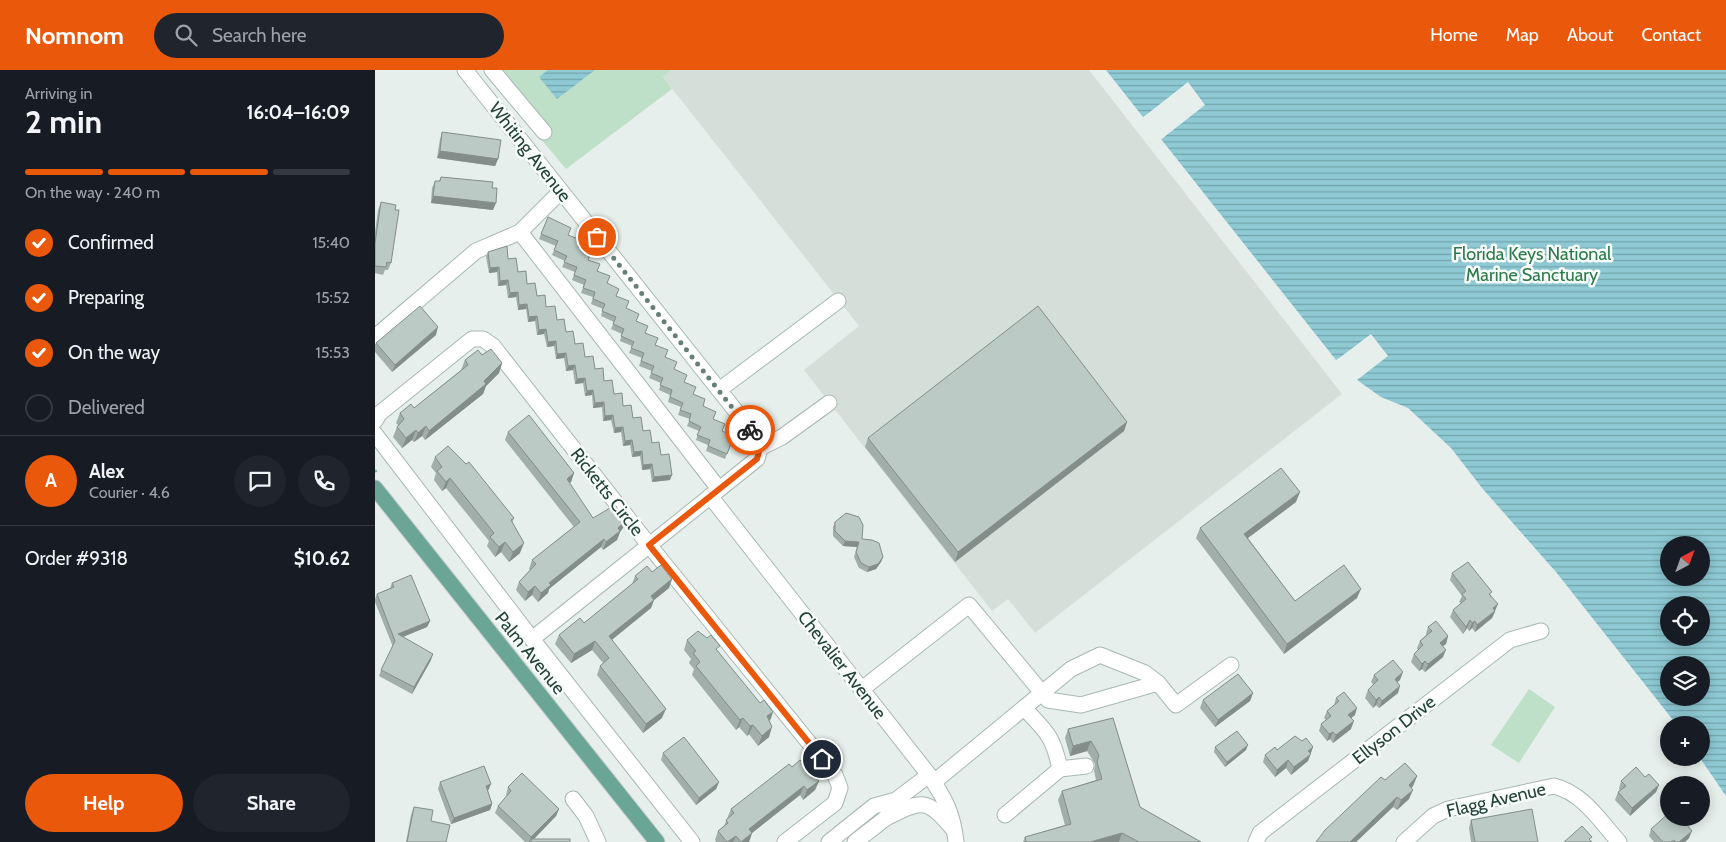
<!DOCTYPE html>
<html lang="en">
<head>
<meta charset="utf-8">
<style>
  :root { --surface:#171b24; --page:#20242c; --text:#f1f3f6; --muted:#9ea1a6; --line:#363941; --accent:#ea580c }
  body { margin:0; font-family:Cabin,sans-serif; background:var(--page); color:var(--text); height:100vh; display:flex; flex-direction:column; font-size:19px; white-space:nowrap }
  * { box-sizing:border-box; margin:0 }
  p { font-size:16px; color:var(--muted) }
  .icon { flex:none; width:28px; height:28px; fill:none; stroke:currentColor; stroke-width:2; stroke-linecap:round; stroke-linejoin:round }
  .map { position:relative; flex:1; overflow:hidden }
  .sheet { display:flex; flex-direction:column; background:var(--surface); width:375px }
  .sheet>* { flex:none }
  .needle { width:32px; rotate:41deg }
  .buttons { position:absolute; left:1285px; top:466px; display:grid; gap:10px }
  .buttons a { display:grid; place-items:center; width:50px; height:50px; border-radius:50%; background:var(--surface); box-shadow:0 2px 12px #0003; font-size:25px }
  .pin { position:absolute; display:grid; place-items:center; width:42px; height:42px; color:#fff; margin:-21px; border:2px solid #fff; border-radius:50%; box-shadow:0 1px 5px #0007 }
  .courier { position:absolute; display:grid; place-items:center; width:50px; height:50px; margin:-25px; border:4px solid #ea580c; border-radius:50%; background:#fff; color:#222; box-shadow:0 1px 6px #0007 }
  .headline em { font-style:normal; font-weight:800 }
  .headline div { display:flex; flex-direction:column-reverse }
  .headline { display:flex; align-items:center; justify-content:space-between; height:85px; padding:0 25px }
  h1 { font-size:32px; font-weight:800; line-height:38px }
  .bar { display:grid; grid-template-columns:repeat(4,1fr); gap:8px 5px; align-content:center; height:60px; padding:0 25px }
  .bar i { height:6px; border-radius:4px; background:var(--line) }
  .bar .active { background:var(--accent) }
  .bar p { grid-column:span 4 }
  .line { display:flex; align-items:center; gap:12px; padding:0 25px; border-top:1px solid var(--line) }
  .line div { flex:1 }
  .round { display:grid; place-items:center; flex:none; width:52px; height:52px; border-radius:26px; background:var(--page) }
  ol { padding:0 25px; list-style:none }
  li { display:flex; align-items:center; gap:15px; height:55px }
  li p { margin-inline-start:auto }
  li .icon { padding:5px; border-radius:50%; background:var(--accent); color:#fff; stroke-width:4 }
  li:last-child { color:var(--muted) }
  li i { width:28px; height:28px; border:2px solid var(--line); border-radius:50% }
  .primary-button { display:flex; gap:10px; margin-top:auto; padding:10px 25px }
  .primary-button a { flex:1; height:58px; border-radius:30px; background:var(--accent); color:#fff; font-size:20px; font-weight:800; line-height:58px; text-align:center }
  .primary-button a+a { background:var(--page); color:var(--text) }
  header { display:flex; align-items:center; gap:30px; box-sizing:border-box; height:70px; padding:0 25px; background:var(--accent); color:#fff }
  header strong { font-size:24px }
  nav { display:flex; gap:28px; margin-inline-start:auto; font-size:18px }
  .search { width:350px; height:45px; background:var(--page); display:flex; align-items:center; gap:12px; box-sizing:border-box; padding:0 18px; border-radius:28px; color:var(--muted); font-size:19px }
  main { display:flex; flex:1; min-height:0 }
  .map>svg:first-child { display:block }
  .built { fill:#d4dfda }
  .green { fill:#bfe0c8 }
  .water { fill:url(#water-rules); fill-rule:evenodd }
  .pier { fill:#e6efeb }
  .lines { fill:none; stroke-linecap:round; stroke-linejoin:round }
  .minor-casing { stroke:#a8b8b2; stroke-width:17 }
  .major-casing { stroke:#c2cac8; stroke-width:17 }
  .path { stroke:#86b3a5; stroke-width:2.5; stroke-dasharray:2.5 4; stroke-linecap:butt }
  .minor { stroke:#fff; stroke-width:15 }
  .major { stroke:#6aa596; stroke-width:15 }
  .wall { fill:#a1aea9 }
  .shaded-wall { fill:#838d89 }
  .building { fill:#bbcac4; stroke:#838d89 }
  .done { stroke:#687f78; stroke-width:5; stroke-dasharray:0 9 }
  .route { stroke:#ea580c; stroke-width:6 }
  .labels { text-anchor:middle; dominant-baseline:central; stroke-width:5; stroke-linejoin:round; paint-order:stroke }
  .street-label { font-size:18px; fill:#24423a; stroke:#f7fbf9 }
  .park-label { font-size:18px; fill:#2d7a4b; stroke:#f7fbf9 }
</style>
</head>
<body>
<header>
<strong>Nomnom</strong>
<div class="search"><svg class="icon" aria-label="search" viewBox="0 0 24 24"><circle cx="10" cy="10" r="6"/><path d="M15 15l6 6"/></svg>Search here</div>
<nav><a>Home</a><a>Map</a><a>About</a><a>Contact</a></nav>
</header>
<main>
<section class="sheet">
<div class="headline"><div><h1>2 min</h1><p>Arriving in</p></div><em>16:04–16:09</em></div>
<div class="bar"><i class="active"></i><i class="active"></i><i class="active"></i><i></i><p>On the way · 240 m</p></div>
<ol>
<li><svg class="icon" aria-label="check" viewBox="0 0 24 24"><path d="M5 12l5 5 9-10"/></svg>Confirmed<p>15:40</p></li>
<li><svg class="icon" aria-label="check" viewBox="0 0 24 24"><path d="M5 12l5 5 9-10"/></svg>Preparing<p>15:52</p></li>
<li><svg class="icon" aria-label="check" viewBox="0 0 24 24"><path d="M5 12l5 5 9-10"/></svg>On the way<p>15:53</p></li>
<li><i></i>Delivered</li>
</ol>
<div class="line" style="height:90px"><b class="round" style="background:var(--accent);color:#fff">A</b><div><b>Alex</b><p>Courier · 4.6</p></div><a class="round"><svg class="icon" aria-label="chat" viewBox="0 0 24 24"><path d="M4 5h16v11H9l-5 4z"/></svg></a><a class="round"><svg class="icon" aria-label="phone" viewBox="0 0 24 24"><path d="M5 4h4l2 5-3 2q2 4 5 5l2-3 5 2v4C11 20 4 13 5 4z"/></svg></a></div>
<div class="line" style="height:65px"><div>Order #9318</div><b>$10.62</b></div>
<div class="primary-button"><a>Help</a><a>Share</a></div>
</section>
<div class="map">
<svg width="1351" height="772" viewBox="0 0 1351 772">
  <defs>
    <pattern id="water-rules" width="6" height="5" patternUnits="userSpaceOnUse" patternTransform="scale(1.25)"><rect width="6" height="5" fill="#8ec9d4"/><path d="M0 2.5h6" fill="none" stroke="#74a5ad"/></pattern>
  </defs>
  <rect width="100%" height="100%" fill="#e6efeb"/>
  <polygon class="built" points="296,0 714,0 967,324 660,563 633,529 617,541 429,300 484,256 288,7"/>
  <g class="green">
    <polygon points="108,0 296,0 288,7 297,19 191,99"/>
    <polygon points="1154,619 1180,637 1144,693 1116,675"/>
  </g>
  <g class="water">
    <polygon points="173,0 220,0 182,29 164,7"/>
    <path d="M731,0H1351V744L1313,688H1326V655H1294L1067,375L1038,347L1007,332L981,310L964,288L961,290L786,69L791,65L774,43L768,47ZM1294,475H1326V508H1294ZM1294,535H1326V568H1294ZM1294,595H1326V628H1294Z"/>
  </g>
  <g class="pier">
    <polygon points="813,12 830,35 784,71 788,64 773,46 766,49"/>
    <polygon points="996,264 1013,286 982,310 1006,327 1033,338 1076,378 1107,418 1181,502 1302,655 1294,655 1294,661 1292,660 1248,601 1065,377 1036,349 1005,335 976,314 978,309 964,291 959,292"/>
    <polygon points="1311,688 1325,688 1351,726 1351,746"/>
  </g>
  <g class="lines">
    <g class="minor-casing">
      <g id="minor">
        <polyline points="90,0 379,364 385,378"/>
        <polyline points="117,0 169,62"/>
        <polyline points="145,162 344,419"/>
        <polyline points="0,267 101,181 145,162 186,121"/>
        <polyline points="344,320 463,231"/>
        <polyline points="0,351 4,344 97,269 108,269 118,276 274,475 460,705 465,718 460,733 410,772"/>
        <polyline points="0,364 157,569 317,772"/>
        <polyline points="385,378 407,367 454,333"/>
        <path d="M335,426L554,705C570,729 578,743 581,772"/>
        <polyline points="157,569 382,389 385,378"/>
        <polyline points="487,619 594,535 673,630 706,635 783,613 801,635 856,595"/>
        <polyline points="685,699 711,696"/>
        <polyline points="559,712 696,599 725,585 770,603 783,613"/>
        <polyline points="198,729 211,746 223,772"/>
        <path d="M630,745L685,699C678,666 672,662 649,638"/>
        <path d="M511,748C547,730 551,727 578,759"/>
        <polyline points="454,772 499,736 521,730 554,705"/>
        <polyline points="480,772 511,748 516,740"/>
        <polyline points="881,772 885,763 1135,570 1166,561"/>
        <path d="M1029,772L1058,746L1073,739L1179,716C1208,723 1225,751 1244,772"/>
      </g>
    </g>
    <g class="major-casing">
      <polyline id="major" points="0,418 282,772"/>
    </g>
    <polyline class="path" points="0,400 4,405"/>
    <use href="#minor" class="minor"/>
    <use href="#major" class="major"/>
  </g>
  <g class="wall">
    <polygon points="67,62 123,89 120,96 62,88 65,69"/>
    <polygon points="66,107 118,140 56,133 57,118 60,111 64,111"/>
    <polygon points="6,132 20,140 16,193 13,200 10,200 8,205 0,203 0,162 3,140"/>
    <polygon points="173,147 194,165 347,361 359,366 350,389 331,381 333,375 321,370 324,361 312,356 315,349 303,345 306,337 293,332 295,325 284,320 286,313 274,308 277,301 264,296 267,288 254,283 257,276 245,271 247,264 236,259 239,252 226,246 228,239 216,234 218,227 206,223 209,215 197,210 200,202 187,197 190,191 177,185 181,176 164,169"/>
    <polygon points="113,182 133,189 162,226 182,250 229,311 286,385 295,410 277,412 275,399 267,400 265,386 257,387 255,375 248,376 246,362 239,363 236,350 228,351 227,337 218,338 217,325 210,326 208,313 200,314 198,300 191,301 189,288 181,289 179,276 172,277 169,264 162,265 160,251 153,252 151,239 143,240 141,227 133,228 131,215 123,216 122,202 114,203 111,187"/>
    <polygon points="61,265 17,302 0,282 0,275 1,273"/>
    <polygon points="107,285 127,293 124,303 111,316 108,324 50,370 47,366 39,372 37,370 27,378 18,367 22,357 23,355 21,353 25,343 39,338 86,300 90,290"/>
    <polygon points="752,352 749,361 580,492 490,377 493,368"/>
    <polygon points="133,362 199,403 196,412 194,413 218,448 248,458 245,462 242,470 228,480 226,477 174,519 173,523 163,532 157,525 150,531 141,520 144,512 155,500 154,499 157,490 199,457 130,370"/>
    <polygon points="60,387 139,448 137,453 145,483 134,492 126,482 120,487 112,476 114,471 71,418 67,421 59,410 61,403 56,397"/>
    <polygon points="921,432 873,468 920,531 982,528 909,584 821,468 825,458"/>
    <polygon points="460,452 487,469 508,487 506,492 501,499 492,502 484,498 479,487 482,477 468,476 458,466 458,457"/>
    <polygon points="277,502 297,509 294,518 279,530 276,538 237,570 287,648 268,663 222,605 225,596 228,593 217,580 196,593 180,574 184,565 209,553 257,514 260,506"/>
    <polygon points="1077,503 1116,525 1120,542 1117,548 1100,562 1097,558 1094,561 1092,558 1088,564 1075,547 1078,540 1086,533 1084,532 1087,526 1075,510"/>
    <polygon points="17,513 55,551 52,557 28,567 56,590 37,624 4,606 6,600 18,577 0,532 0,529 2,524 15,518"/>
    <polygon points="1053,557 1073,566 1071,574 1068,576 1068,587 1050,602 1047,599 1044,601 1036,592 1039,584 1043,580 1042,578 1045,571 1051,565 1051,564"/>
    <polygon points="312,570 343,582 394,651 394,667 383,676 374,664 372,666 364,657 361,660 317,605 319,599 314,593 316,589 309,580"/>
    <polygon points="999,605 1025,610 1022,612 1023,623 1004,638 1001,635 998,638 990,628 993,620 998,614 996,612"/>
    <polygon points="878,623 875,631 840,657 825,638 828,630"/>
    <polygon points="961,628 980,645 976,648 976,659 958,673 955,669 952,671 944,661 946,654 951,650 949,648 952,641 959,635"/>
    <polygon points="738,648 765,737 826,772 648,772 650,767 690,755 683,730 687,721 721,710 719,701 720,694 712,681 695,686 690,668 693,659"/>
    <polygon points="927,671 938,677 933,691 916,705 911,698 900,707 888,692 890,685"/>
    <polygon points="840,677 871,680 850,697 839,682"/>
    <polygon points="288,683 344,712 341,719 321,735 286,690"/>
    <polygon points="427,693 448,698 445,708 443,709 444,711 440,720 428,730 425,725 377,763 374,772 341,772 340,770 343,761 349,756 356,739"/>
    <polygon points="1042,706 1038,716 1036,718 1034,729 1022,740 1018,737 981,772 941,772 1010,710"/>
    <polygon points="1270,707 1284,715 1281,722 1255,746 1240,730 1243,722 1245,720 1244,719 1246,711"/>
    <polygon points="65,712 113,721 117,734 115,740 76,754 63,719"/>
    <polygon points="133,717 184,739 181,746 159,769 195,772 150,772 120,743 123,736 132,726 131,725"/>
    <polygon points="39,737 56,751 71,772 31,772 36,745"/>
    <polygon points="1294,748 1311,748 1310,752 1314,768 1310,772 1279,772 1274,766 1276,759"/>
    <polygon points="1096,750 1163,772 1096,772 1094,758"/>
  </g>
  <g class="shaded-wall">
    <polygon points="65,81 123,89 120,96 62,88"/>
    <polygon points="58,126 121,133 118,140 56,133"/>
    <polygon points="124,197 122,202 114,203 115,198"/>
    <polygon points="133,210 131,215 123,216 125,211"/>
    <polygon points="143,222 141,227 133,228 135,223"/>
    <polygon points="152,234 151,239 143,240 144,235"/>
    <polygon points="162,246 160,251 153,252 154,247"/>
    <polygon points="63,257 61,265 17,302 20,295"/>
    <polygon points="171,259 169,264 162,265 164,260"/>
    <polygon points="181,271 179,276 172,277 173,272"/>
    <polygon points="191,283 189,288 181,289 182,284"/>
    <polygon points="127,293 124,303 111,316 108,324 50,370 54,361 109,311"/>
    <polygon points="200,295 198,300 191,301 193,296"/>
    <polygon points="210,308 208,313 200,314 202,309"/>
    <polygon points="218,320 217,325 210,326 212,321"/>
    <polygon points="229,332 227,337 218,338 220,333"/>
    <polygon points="238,345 236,350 228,351 230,346"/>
    <polygon points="752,352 749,361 580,492 583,482"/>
    <polygon points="51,356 47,366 39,372 43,363"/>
    <polygon points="248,357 246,362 239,363 240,358"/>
    <polygon points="41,360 37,370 27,378 31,368"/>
    <polygon points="257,370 255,375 248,376 250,371"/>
    <polygon points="267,381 265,386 257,387 259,382"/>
    <polygon points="277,394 275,399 267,400 268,395"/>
    <polygon points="199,403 196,412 188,418 192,409"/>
    <polygon points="297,405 295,410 277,412 279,407"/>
    <polygon points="75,408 71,418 67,421 71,412"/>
    <polygon points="925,422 921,432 866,473 869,464"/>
    <polygon points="251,450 248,458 245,462 242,470 228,480 231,472 243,458"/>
    <polygon points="229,469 226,477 174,519 173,523 163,532 166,523 174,513"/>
    <polygon points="470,471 484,472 482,477 468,476"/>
    <polygon points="130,472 126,482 120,487 124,477"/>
    <polygon points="149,473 145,483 134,492 138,482"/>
    <polygon points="508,487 506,492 501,499 492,502 494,497"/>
    <polygon points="297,509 294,518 279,530 276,538 230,575 234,566 276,526"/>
    <polygon points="160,516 157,525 150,531 153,522"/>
    <polygon points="986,519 982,528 909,584 912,574"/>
    <polygon points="1123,534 1117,548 1100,562 1102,555 1118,538"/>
    <polygon points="1095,550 1092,558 1088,564 1091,557"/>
    <polygon points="55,551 52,557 20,570 23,564"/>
    <polygon points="1100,551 1097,558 1094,561 1097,553"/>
    <polygon points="1073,566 1071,574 1062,580 1065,573"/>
    <polygon points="220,571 217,580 196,593 199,584"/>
    <polygon points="1071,580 1068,587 1050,602 1053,594"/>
    <polygon points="58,584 56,590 37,624 39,617"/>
    <polygon points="1050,591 1047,599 1044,601 1047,594"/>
    <polygon points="1028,602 1025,610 1017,616 1020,609"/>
    <polygon points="1025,616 1023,623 1004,638 1007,631"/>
    <polygon points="878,623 875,631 840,657 843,650"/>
    <polygon points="1004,627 1001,635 998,638 1001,630"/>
    <polygon points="982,638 980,645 971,652 973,645"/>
    <polygon points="291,639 287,648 268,663 271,654"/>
    <polygon points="398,642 395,651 392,646"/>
    <polygon points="368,648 364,657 361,660 365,650"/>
    <polygon points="979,651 976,659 958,673 961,665"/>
    <polygon points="378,655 374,664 372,666 375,656"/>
    <polygon points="397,657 394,667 383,676 387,666"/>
    <polygon points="958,662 955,669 952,671 954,664"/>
    <polygon points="716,671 712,681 695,686 698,676"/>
    <polygon points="873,675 871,680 850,697 852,692"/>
    <polygon points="938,677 933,691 916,705 919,697 933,681"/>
    <polygon points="913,690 911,698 900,707 902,700"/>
    <polygon points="448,698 445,708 436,715 439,705"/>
    <polygon points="1042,706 1038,716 1031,725 1034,715"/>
    <polygon points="444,711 440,720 428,730 432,720"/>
    <polygon points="344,712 341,719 321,735 324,728"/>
    <polygon points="116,714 113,721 111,716"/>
    <polygon points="1284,715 1281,722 1255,746 1257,738"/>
    <polygon points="429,716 425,725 377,763 374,772 366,772 374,759"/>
    <polygon points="1038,720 1034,729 1022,740 1026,730"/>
    <polygon points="1022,727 1018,737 981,772 975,772"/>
    <polygon points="117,734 115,740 76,754 79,748"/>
    <polygon points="184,739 181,746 156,772 156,769 155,772 154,772 156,767"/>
    <polygon points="1317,761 1314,768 1310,772 1304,772"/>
    <polygon points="747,763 744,772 715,772"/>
    <polygon points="361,766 358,772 353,772"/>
  </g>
  <g class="building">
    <polygon points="67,62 126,70 123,89 65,81"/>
    <polygon points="66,107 118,112 117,118 122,118 121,133 58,126 60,111 65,111"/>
    <polygon points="6,132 21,135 20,140 24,140 16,193 12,192 11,197 0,196 0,173"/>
    <polygon points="173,147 196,158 193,165 206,170 203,177 216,182 213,190 225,194 222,201 235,206 232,213 244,219 241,226 254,231 251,238 264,244 261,251 273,256 270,263 283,268 280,275 293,280 290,287 302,292 299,299 312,305 309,312 321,317 318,324 330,329 328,336 341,342 338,349 350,354 347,361 359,366 352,384 333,376 335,370 322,365 326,357 314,351 316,344 305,340 308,333 295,327 297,320 285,315 288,308 276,303 279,296 266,291 269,283 256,278 259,272 246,266 249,259 238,254 241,247 227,241 230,234 218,229 220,222 208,218 211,210 199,205 202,197 189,192 192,186 179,180 183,171 166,164"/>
    <polygon points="132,176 133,189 141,188 143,202 151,201 152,214 160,213 162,226 170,225 171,237 180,236 182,250 189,249 191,262 198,261 200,274 208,273 210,287 218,286 220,299 228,298 229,311 237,310 239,324 247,323 248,336 256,335 258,348 266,347 268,361 275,360 277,373 284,372 286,385 294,384 297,405 279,407 277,394 268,395 267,381 259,382 257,370 250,371 248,357 240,358 238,345 230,346 229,332 220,333 218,320 212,321 210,308 202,309 200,295 193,296 191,283 182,284 181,271 173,272 171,259 164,260 162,246 154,247 152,234 144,235 143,222 135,223 133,210 125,211 124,197 115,198 113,182"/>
    <polygon points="45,236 63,257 20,295 1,273"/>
    <polygon points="663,236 752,352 583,482 493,368"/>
    <polygon points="116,279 127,293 109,311 111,314 54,361 51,356 43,363 41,360 31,368 22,357 29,349 25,343 36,334 39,338 93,295 90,290 103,280 107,285"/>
    <polygon points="154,345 199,403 192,409 218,448 240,435 251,450 243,458 245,461 231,472 229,469 174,513 176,515 166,523 160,516 153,522 144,512 161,494 157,490 205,452 133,362"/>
    <polygon points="73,376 91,394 94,392 139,448 136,450 149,473 138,482 130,472 124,477 115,467 119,463 75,408 71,412 62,401 67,397 60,387"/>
    <polygon points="906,398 925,422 869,464 920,531 969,495 986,519 912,574 825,458"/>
    <polygon points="471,443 484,447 488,455 487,469 497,470 504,473 508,487 503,494 494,497 486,493 481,482 484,472 470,471 460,461 460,452"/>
    <polygon points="1093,492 1117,522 1114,524 1123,534 1118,538 1120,541 1102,555 1100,551 1097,553 1095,550 1091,557 1078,540 1091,529 1087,524 1091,521 1077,503"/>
    <polygon points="286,495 297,509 276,526 279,530 234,566 291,639 271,654 225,596 234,588 220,571 199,584 184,565 205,548 209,553 263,509 260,506 272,496 277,502"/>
    <polygon points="36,505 55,551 23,564 58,584 39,617 6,600 20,571 2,524 19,517 17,513"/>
    <polygon points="1061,551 1073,566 1065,573 1071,580 1053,594 1050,591 1047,594 1039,584 1048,575 1045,571 1057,561 1053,557"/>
    <polygon points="323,561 332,568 336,565 345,576 341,579 385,633 389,630 398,642 392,646 397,657 387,666 378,655 375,656 368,648 365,650 321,596 325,592 318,583 321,581 312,570"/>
    <polygon points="1018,590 1028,602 1020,609 1025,616 1007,631 1004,627 1001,630 993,620 1003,610 999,605"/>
    <polygon points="863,604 878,623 843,650 828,630"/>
    <polygon points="969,622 982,638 973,645 979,651 961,665 958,662 954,664 946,654 956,646 952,641 964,631 961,628"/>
    <polygon points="738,648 765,737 826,772 764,772 747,763 715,772 651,772 650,767 696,754 687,721 727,709 722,692 724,685 716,671 698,676 693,659"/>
    <polygon points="862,661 873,675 852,692 840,677"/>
    <polygon points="920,666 927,671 931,668 938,677 933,681 936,684 919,697 913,690 902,700 890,685 900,677 902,680"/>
    <polygon points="309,667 344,712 324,728 288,683"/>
    <polygon points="438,684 448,698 439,705 444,711 432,720 429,716 374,759 377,763 366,772 361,766 352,772 343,761 353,753 351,750 359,743 356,739 414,694 417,697 425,690 427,693"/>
    <polygon points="1030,693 1042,706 1034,715 1038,720 1026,730 1022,727 975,772 941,772 950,760 1006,707 1010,710"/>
    <polygon points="109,696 116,714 111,716 117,734 79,748 65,712"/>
    <polygon points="1261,697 1270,707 1274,704 1284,715 1257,738 1243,722 1251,716 1246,711"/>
    <polygon points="147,703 184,739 156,767 123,736 136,721 133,717"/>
    <polygon points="39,737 58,740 56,751 75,755 71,772 32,772"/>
    <polygon points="1157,739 1163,772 1100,772 1096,750"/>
    <polygon points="1294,743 1294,748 1310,748 1308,750 1317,761 1304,772 1300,772 1299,770 1296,772 1288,772 1276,759"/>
    <polygon points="1207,756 1217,767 1214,769 1217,772 1189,772"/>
    <rect x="156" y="769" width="39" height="3"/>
  </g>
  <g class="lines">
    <polyline class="done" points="222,167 375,360"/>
    <polyline class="route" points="375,360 385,378 382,389 274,475 447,689"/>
  </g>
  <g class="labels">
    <g class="street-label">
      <text transform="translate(155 82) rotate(52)">Whiting Avenue</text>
      <text transform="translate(232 422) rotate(52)">Ricketts Circle</text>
      <text transform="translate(155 583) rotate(51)">Palm Avenue</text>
      <text transform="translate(467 595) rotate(52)">Chevalier Avenue</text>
      <text transform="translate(1019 660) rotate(-38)">Ellyson Drive</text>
      <text transform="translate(1121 730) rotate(-13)">Flagg Avenue</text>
    </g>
    <g class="park-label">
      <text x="1157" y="184">Florida Keys National<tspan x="1157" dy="21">Marine Sanctuary</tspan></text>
    </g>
  </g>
</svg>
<div class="buttons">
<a><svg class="needle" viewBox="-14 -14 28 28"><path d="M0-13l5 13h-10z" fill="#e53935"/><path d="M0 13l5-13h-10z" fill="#9ea1a6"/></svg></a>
<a><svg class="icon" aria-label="locate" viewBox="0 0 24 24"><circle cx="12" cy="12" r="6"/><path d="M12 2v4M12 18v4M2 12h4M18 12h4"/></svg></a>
<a><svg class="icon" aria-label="layers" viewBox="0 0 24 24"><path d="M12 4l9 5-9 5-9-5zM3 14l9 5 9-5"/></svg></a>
<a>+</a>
<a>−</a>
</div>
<div class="pin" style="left:222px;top:167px;background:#ea580c"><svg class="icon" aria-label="bag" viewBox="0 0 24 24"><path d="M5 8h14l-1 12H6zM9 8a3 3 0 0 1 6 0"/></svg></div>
<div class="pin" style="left:447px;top:689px;background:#1f2937"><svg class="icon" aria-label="home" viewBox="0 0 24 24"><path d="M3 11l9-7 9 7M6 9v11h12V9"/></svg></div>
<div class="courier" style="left:375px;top:360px"><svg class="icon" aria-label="bike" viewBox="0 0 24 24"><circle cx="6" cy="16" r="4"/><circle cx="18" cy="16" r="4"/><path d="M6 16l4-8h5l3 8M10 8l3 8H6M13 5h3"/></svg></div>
</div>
</main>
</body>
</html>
